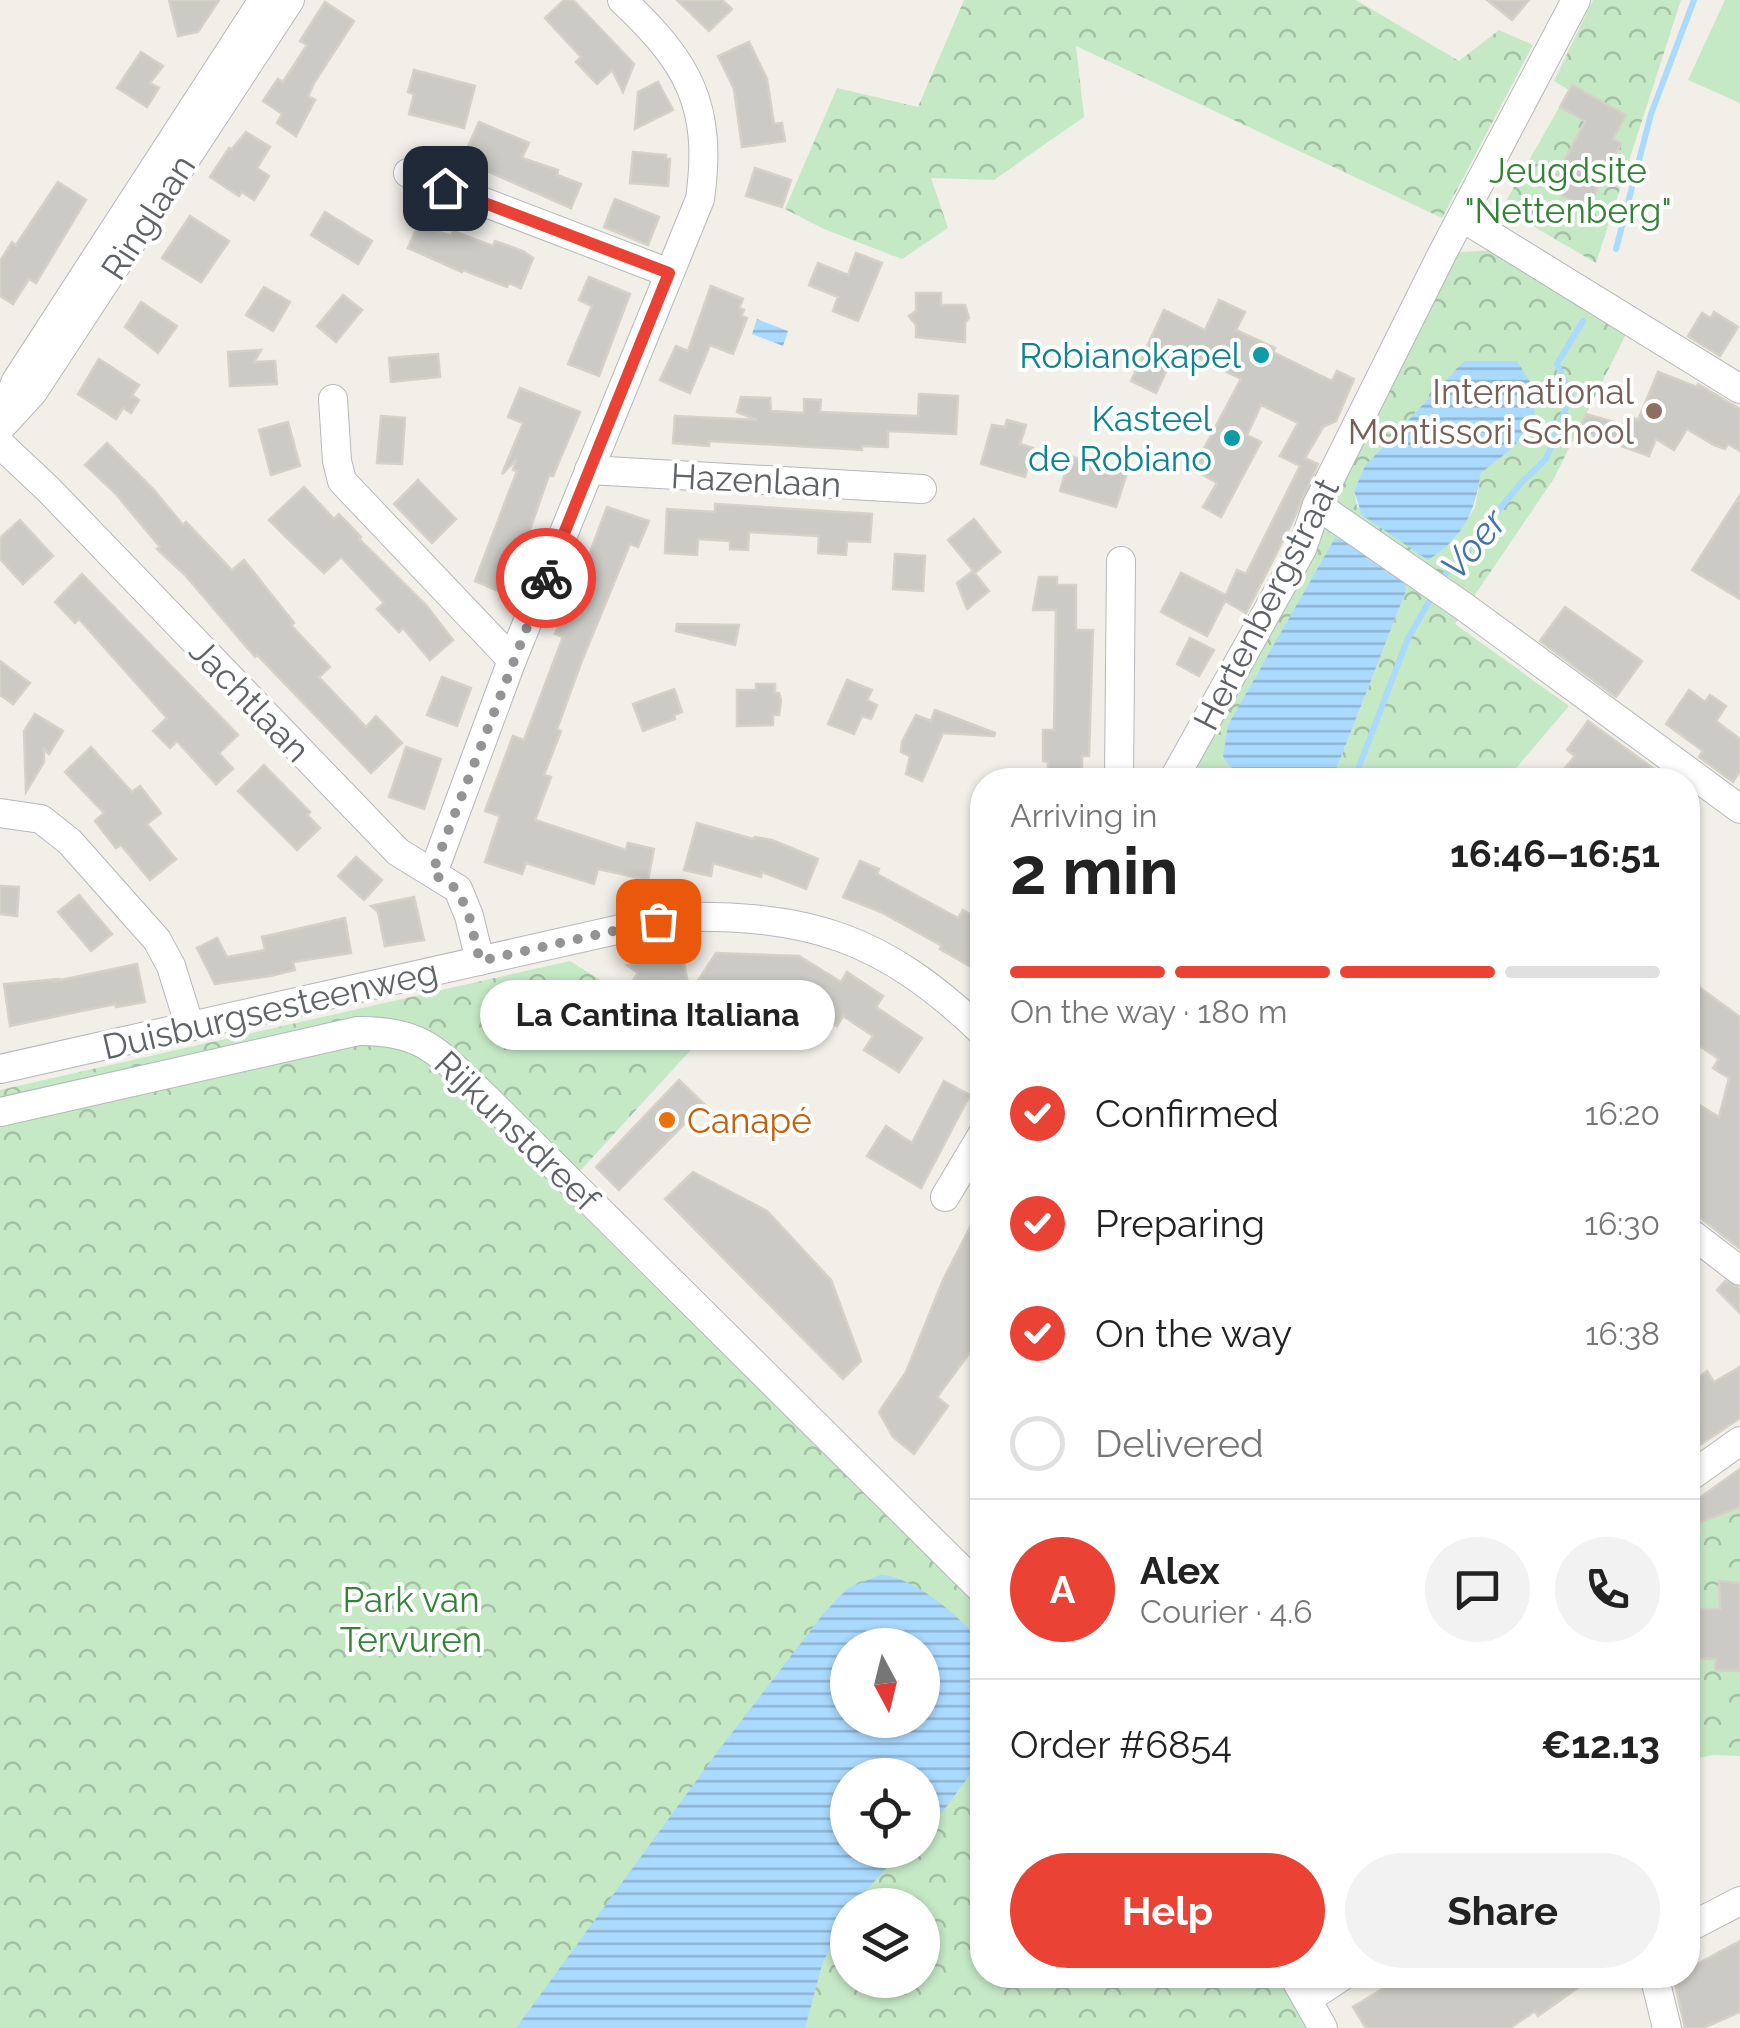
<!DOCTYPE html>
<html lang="en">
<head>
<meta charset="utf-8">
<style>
  :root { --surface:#fff; --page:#f2f2f2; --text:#222; --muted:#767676; --line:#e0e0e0; --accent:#ea4335 }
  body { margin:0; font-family:Raleway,sans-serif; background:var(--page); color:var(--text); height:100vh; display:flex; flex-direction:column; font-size:38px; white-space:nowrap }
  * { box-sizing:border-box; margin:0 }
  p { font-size:32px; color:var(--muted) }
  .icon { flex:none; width:55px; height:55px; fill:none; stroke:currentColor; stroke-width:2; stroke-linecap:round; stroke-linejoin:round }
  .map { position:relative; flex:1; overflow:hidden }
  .panel { position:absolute; left:970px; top:768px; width:730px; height:1220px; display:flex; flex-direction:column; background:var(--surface); border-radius:40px; box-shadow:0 2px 8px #0004 }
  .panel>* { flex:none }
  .needle { width:65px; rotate:173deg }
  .controls { position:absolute; left:830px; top:1628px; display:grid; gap:20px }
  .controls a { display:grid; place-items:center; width:110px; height:110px; border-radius:50%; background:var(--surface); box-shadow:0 2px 8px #0004; font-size:50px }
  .pin { position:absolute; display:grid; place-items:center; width:85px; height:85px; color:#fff; margin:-42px; border-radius:20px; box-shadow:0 5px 15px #0006 }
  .courier { position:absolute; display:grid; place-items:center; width:100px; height:100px; margin:-50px; border:8px solid #ea4335; border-radius:50%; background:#fff; color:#222; box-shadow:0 2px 12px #0007 }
  .bubble { position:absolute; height:70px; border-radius:35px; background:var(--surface); box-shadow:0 2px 8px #0004; font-size:32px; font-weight:700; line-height:70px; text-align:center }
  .overview em { font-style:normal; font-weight:700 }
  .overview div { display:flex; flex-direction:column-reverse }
  .overview { display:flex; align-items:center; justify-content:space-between; height:170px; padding:0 40px }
  h1 { font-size:65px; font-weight:700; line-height:75px }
  .bar { display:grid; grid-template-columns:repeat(4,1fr); gap:15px 10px; align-content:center; height:120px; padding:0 40px }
  .bar i { height:12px; border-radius:8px; background:var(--line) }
  .bar .on { background:var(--accent) }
  .bar p { grid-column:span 4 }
  .line { display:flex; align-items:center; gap:25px; padding:0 40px; border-top:2px solid var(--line) }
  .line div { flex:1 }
  .round { display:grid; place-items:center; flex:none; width:105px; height:105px; border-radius:52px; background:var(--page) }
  ol { padding:0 40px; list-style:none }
  li { display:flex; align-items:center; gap:30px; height:110px }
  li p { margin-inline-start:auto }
  li .icon { padding:10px; border-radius:50%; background:var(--accent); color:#fff; stroke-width:4 }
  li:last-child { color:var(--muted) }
  li i { width:55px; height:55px; border:5px solid var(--line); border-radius:50% }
  .button { display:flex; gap:20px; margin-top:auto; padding:20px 40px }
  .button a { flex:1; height:115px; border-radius:60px; background:var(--accent); color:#fff; font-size:40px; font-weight:700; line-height:115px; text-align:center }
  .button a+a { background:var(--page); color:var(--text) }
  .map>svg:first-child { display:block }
  .forest { fill:url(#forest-crowns); fill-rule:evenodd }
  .pitch { fill:#c5e8c5 }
  .water { fill:url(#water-rules); fill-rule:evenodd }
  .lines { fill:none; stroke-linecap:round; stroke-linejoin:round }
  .stream { stroke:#aadaff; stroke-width:6 }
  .building { fill:#cccac5; stroke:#d6d1c6; stroke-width:2.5 }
  .minor-casing { stroke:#b5b8bc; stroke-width:30 }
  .minor { stroke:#fff; stroke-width:28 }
  .done { stroke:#929495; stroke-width:10; stroke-dasharray:0 18 }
  .route { stroke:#ea4335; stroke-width:12 }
  .culture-dot { fill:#0f9aa8; stroke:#fff; stroke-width:4 }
  .education-dot { fill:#8d6e63; stroke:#fff; stroke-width:4 }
  .food-dot { fill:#e8710a; stroke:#fff; stroke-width:4 }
  .labels { text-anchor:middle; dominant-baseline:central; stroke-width:8; stroke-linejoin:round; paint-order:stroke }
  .park-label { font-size:35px; fill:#348238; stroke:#fff }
  .street-label { font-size:35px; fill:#5f6368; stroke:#fff }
  .culture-label { font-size:35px; fill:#0d838f; stroke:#fff; text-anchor:end }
  .education-label { font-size:35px; fill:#785e54; stroke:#fff; text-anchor:end }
  .food-label { font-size:35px; fill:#c56008; stroke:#fff; text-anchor:start }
  .water-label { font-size:38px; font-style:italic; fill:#4174aa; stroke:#fff }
</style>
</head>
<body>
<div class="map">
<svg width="1740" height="2028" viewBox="0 0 1740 2028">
  <defs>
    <pattern id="forest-crowns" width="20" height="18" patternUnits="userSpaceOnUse" patternTransform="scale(2.5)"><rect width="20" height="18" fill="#c5e8c5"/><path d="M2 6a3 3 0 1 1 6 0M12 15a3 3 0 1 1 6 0" fill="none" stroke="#a3c0a4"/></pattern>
    <pattern id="water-rules" width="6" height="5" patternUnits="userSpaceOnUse" patternTransform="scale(2.5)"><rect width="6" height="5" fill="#aadaff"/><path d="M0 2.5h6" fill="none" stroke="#8eb4d2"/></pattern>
  </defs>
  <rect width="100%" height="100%" fill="#f1efe8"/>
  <g class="forest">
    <polygon points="964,0 1356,0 1459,61 1499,30 1533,45 1442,218 1076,46 1084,117 994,180 931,178 948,228 902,259 824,229 785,209 837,88 918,107"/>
    <polygon points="1593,0 1681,0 1596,263 1502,208 1569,90 1554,81"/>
    <path d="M1500,250L1627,332L1553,480L1455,624L1569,706L1506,780H1332L1406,591L1349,541L1336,538L1228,725L1234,770L1254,780H1185L1459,252ZM1464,361L1509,451L1481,473L1475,508L1452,543L1357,507L1354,491L1365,466Z"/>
    <path d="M570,961L698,1042L560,1193L982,1610V1975H1276L1308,2028H0V1090ZM848,1645H922V1720H848ZM848,1775H922V1850H848ZM848,1905H922V1980H848Z"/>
    <polygon points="1740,1505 1740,1756 1713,1755 1688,1760 1688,1527"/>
  </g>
  <polygon class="pitch" points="1725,0 1740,0 1740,103 1688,80"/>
  <g class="water">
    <polygon points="757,319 788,331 783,346 752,334"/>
    <path d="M1464,361H1517L1535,390L1534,424L1509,451L1481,473C1474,514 1464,537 1428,560L1362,515L1354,491L1365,466Z"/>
    <path d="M1335,538L1349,541L1405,584L1406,591L1332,780C1298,780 1241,792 1223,756L1228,725Z"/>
    <path d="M880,1575C912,1575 964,1619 982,1644V1758L944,1810L923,1831L922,1775H848V1850H903L853,1905H848L847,1912L822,1965L805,2028H516L718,1751L824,1613L848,1588ZM922,1645V1720H848V1645Z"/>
  </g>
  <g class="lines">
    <g class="stream">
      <polyline points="1616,249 1651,114 1694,0"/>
      <polyline points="1441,580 1521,483 1546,459 1571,395 1557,364 1583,321"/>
      <polyline points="1354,780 1408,638 1433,595"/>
    </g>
  </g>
  <g class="building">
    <polygon points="169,0 219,0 198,32 178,36"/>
    <polygon points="564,0 573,0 634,64 623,92 612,70 597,84 576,62 581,57 545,18"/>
    <polygon points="677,0 722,0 732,9 709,31"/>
    <polygon points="1487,0 1529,0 1512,20"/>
    <polygon points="325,2 354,21 314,83 308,96 315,100 296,136 277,123 282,114 263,101 278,79 283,82 307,45 300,41"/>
    <polygon points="749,42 767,79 774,124 782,123 785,141 742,147 734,89 718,56"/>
    <polygon points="141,52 163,66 150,83 159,88 147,107 117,88"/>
    <polygon points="414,70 475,86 464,128 409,114 414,94 408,92"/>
    <polygon points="658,82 673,110 635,129 638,92"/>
    <polygon points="1572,85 1626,115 1613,139 1621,143 1587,209 1550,189 1585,121 1560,107"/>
    <polygon points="479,122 529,143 522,158 558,170 557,175 581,184 571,208 471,164 472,160 463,157"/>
    <polygon points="246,132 270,147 257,168 269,176 254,200 242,192 239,196 210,177 229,148 232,149"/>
    <polygon points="633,152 666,155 665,159 670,159 668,186 630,183"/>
    <polygon points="755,168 791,180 782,207 746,196"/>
    <polygon points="58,182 86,200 36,283 29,279 13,304 0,296 0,261 12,242 16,245"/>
    <polygon points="615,199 659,217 648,245 604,227"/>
    <polygon points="325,212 372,241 358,264 311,235"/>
    <polygon points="190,216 229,241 201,282 162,258"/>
    <polygon points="418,225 451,236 453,231 493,246 495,241 523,251 533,258 521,288 509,283 507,287 463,270 462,272 408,248"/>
    <polygon points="856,253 882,263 858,321 833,311 838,297 809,285 818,263 848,275"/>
    <polygon points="589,277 630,294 599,376 568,364 592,306 579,300"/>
    <polygon points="711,286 743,299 739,308 744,310 741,316 747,318 733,354 710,345 690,393 660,380 676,346 688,351"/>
    <polygon points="264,287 290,302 273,331 246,315"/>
    <polygon points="916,293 941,293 941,305 965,305 969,318 965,323 965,342 916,337 916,325 909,316 916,311"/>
    <polygon points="343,295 362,310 336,342 317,326"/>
    <polygon points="1219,300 1245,312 1236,330 1275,348 1273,352 1332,381 1337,371 1354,379 1336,421 1323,427 1305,458 1318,464 1292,523 1246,613 1225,601 1207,636 1161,612 1181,573 1226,595 1237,570 1246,574 1300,466 1280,456 1298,423 1261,405 1247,435 1261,442 1221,517 1203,507 1217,483 1193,469 1241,379 1177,348 1156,393 1131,381 1164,310 1205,330"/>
    <polygon points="141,302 177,326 158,353 125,327"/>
    <polygon points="1714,312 1738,327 1720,356 1688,336 1702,313 1711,318"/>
    <polygon points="261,350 254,362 275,361 277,384 230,386 228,352"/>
    <polygon points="438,354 440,377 391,382 389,358"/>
    <polygon points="99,359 139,385 132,395 139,400 131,413 123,408 116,419 78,394"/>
    <polygon points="1658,372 1697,387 1698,384 1740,409 1740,451 1728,444 1725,449 1714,445 1687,429 1674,450 1656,439 1649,456 1579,431 1586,414 1628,426 1631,417 1638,420"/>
    <polygon points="520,388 580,412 553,476 549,475 526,541 523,540 501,592 475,581 517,471 513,470 516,460 502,474 523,423 508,417"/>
    <polygon points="919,394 958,396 956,434 888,431 888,447 862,446 862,450 709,441 709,446 673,443 675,416 757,420 737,412 741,397 770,398 771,411 804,413 804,399 821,400 820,412 918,416"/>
    <polygon points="381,416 405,418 402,464 377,463"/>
    <polygon points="1007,420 1026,425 1020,444 1033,448 1025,477 981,464 992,425 1005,427"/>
    <polygon points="288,422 300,466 271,475 259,430"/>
    <polygon points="107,443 154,490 183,525 186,522 232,570 244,560 294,623 291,625 330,667 319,677 366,727 376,716 402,743 371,773 257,655 255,657 185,575 157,549 160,547 115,493 85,465"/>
    <polygon points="1070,456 1127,473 1116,507 1060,491"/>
    <polygon points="418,480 456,519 432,543 394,504"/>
    <polygon points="304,487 334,519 339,514 361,537 359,539 426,605 453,640 430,660 403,628 399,632 377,609 384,603 341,557 324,573 288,539 269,520"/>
    <polygon points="1740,495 1740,599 1692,570"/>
    <polygon points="715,504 872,514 870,542 847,541 846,555 818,553 819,536 749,532 748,550 730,549 730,541 698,539 697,555 665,553 667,509 715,512"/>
    <polygon points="607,507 649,521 638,547 630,544 581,663 557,729 561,731 544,775 551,777 535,820 626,850 628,843 654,849 648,880 598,869 594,884 526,863 522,874 485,862 500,816 485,811 513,736 524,740 563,637 555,634 567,605 570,606"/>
    <polygon points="974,519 1000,552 975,573 948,540"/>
    <polygon points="20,520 53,556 23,584 0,559 0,538"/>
    <polygon points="895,554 925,556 923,591 893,589"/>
    <polygon points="973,571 989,591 967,609 957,583"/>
    <polygon points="82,574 238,735 219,753 233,769 216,784 177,741 170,748 153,731 167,718 79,619 75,623 55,602"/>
    <polygon points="1039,577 1057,577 1057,585 1076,585 1076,630 1093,630 1089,756 1082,756 1082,780 1048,780 1048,762 1043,761 1043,730 1054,730 1056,610 1033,610"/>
    <polygon points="1565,607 1642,661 1616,697 1540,641"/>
    <polygon points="677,624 739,625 735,645 676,631"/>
    <polygon points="1190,638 1214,650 1199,676 1177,664"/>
    <polygon points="0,661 30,683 13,704 0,695"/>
    <polygon points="442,677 471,688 457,726 427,715"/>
    <polygon points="847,680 872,690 867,700 877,705 871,719 862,716 854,734 828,724"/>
    <polygon points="756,684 775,684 775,693 779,693 781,700 779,715 773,715 773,725 737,726 737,690 756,690"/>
    <polygon points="674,689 682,712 674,715 675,719 643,731 633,704"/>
    <polygon points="1689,690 1705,702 1710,695 1726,706 1716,721 1740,739 1740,771 1733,782 1699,757 1703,751 1666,724"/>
    <polygon points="935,710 995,733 994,736 943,733 922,781 906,774 910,756 901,752 902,742 916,715 931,721"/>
    <polygon points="35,714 63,731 49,754 44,749 44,762 26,792 24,731"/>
    <polygon points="1588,721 1639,758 1669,780 1555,780 1575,756 1567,750"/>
    <polygon points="91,747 132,792 140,786 161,813 147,824 176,859 150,880 121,845 116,848 95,821 104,813 65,772"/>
    <polygon points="406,747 441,759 424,809 389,797"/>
    <polygon points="264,765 310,812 307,815 320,828 297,850 238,791"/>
    <polygon points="697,823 753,839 755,837 772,840 818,859 806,889 762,872 761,877 713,863 711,876 684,870"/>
    <polygon points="356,857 382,880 364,900 338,876"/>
    <polygon points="860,861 879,869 877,874 958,918 963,910 978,919 976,923 982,927 982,951 973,968 940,949 942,946 881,912 843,897"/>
    <polygon points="0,886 19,887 17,916 0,914"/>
    <polygon points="79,895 112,934 91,951 58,912"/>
    <polygon points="414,897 424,940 385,946 378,912 371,906"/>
    <polygon points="345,918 351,953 293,962 295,970 270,976 215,984 197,948 217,938 227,957 265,950 262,937"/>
    <polygon points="681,949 690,993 672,981 652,1013 623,995 638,973 627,965 649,960 648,955"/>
    <polygon points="716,953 799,956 841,982 847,972 883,996 876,1007 922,1038 899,1072 864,1050 873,1036 843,1016 837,1026 791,1000 784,1011 768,982 750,1005 728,993 716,1010 690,993"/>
    <polygon points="137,964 145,1002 116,1007 115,1004 10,1026 4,984 58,979 56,981"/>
    <polygon points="1688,979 1740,1017 1740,1249 1699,1217 1688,1214 1688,1109 1693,1101 1719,1117 1729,1078 1713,1068 1719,1059 1688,1038"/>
    <polygon points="679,1080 704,1104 619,1190 596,1167"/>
    <polygon points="944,1081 970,1095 921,1188 867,1156 886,1126 912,1143"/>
    <polygon points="693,1172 767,1211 831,1280 861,1361 843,1379 665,1199"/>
    <polygon points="982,1204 982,1336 937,1397 948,1406 914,1454 893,1437 879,1412 906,1372 943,1280"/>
    <polygon points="1725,1281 1740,1288 1740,1313 1717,1290"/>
    <polygon points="1740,1367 1740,1418 1700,1445 1698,1441 1688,1449 1688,1385 1707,1371 1714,1382"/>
    <polygon points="1740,1469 1740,1507 1688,1527 1688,1506"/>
    <polygon points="1719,1581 1740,1583 1740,1671 1715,1670 1716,1659 1688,1658 1688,1609 1720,1609"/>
    <polygon points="1740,1941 1740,2012 1703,2028 1685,2028 1673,1975 1688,1975 1688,1969"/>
    <polygon points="1405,1975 1596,1975 1538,2016 1535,2011 1510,2028 1366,2028 1353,2007"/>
  </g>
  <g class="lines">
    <g class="minor-casing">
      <g id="minor">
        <polyline points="408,173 669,273"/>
        <polyline points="1463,218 1740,389"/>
        <polyline points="333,399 337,461 342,481 512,660"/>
        <polyline points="1,417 16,381 263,0"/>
        <polyline points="0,428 33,392 290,0"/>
        <polyline points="0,444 48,489 398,852 458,889 469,916 480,961"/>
        <polyline points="589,470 922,489"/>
        <polyline points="1317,505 1466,608 1740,809"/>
        <polyline points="1119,780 1121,561"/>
        <polyline points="1173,780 1302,549 1317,505 1442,254 1576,0"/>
        <polyline points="0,813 41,819 70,842 157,940 171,966 190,1027"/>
        <path d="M433,873L512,660L700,199C713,106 689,63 622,0"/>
        <path d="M0,1069L674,917C809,914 883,937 982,1032"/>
        <path d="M0,1112L358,1031C426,1030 440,1055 486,1098L982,1590"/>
        <polyline points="945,1197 982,1135"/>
        <polyline points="1688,1231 1740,1271"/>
        <polyline points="1688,1478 1740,1441"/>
        <polyline points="1688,1928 1740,1901"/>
        <polyline points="1293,1975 1323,2028"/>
        <polyline points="1654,1975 1667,2028"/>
        <polyline points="1308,1999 1344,1975"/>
      </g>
    </g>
    <use href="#minor" class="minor"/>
  </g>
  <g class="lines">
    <polyline class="done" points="546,578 432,873 458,890 469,916 480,961 658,921"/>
    <polyline class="route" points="445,188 669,273 546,578"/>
  </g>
  <g class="culture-dot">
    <circle cx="1261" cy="355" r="10"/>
    <circle cx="1232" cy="438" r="10"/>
  </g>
  <circle class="education-dot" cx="1654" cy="411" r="10"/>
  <circle class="food-dot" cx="667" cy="1120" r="10"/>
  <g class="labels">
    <g class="park-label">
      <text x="1568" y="170">Jeugdsite<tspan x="1568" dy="40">"Nettenberg"</tspan></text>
      <text x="411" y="1599">Park van<tspan x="411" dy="40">Tervuren</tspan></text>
    </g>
    <g class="street-label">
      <text transform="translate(148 217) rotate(-57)">Ringlaan</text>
      <text transform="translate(756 480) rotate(3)">Hazenlaan</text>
      <text transform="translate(1266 604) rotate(-63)">Hertenbergstraat</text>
      <text transform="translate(250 700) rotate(46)">Jachtlaan</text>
      <text transform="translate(270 1009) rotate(-13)">Duisburgsesteenweg</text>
      <text transform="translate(517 1131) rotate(44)">Rijkunstdreef</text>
    </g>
    <g class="culture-label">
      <text x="1241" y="355">Robianokapel</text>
      <text x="1212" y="418">Kasteel<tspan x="1212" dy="40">de Robiano</tspan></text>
    </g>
    <g class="education-label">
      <text x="1634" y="391">International<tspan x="1634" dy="40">Montissori School</tspan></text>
    </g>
    <g class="food-label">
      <text x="687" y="1120">Canapé</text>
    </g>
    <g class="water-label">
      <text transform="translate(1473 544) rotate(-50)">Voer</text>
    </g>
  </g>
</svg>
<div class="controls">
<a><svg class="needle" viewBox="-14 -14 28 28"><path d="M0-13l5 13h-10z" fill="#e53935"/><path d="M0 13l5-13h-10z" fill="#767676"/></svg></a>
<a><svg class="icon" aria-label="locate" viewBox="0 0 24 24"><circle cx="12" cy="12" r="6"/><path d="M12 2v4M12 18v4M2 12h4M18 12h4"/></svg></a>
<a><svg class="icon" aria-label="layers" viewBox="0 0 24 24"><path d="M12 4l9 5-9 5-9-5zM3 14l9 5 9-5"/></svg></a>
</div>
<div class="pin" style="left:658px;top:921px;background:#ea580c"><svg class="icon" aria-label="bag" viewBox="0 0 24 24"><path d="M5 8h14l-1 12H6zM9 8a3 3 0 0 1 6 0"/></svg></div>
<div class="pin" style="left:445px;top:188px;background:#1f2937"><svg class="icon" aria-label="home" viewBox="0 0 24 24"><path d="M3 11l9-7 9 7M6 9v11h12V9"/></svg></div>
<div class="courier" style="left:546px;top:578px"><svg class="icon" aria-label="bike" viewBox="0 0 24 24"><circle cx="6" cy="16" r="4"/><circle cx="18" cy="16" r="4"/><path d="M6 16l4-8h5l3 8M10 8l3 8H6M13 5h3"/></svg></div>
<div class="bubble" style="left:480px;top:980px;width:355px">La Cantina Italiana</div>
<section class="panel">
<div class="overview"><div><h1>2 min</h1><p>Arriving in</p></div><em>16:46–16:51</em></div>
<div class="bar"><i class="on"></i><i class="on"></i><i class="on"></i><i></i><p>On the way · 180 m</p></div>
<ol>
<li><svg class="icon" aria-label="check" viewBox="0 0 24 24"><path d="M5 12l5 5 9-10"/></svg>Confirmed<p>16:20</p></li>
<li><svg class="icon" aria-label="check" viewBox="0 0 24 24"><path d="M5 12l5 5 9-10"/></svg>Preparing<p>16:30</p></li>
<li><svg class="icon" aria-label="check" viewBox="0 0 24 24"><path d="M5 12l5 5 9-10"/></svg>On the way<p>16:38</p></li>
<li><i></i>Delivered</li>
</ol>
<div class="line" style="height:180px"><b class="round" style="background:var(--accent);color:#fff">A</b><div><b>Alex</b><p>Courier · 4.6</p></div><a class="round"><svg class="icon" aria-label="chat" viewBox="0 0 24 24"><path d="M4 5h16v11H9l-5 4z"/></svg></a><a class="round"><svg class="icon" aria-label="phone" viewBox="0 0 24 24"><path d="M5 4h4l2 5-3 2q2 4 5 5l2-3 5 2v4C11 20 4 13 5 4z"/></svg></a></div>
<div class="line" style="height:130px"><div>Order #6854</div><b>€12.13</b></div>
<div class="button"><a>Help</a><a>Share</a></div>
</section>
</div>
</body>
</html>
